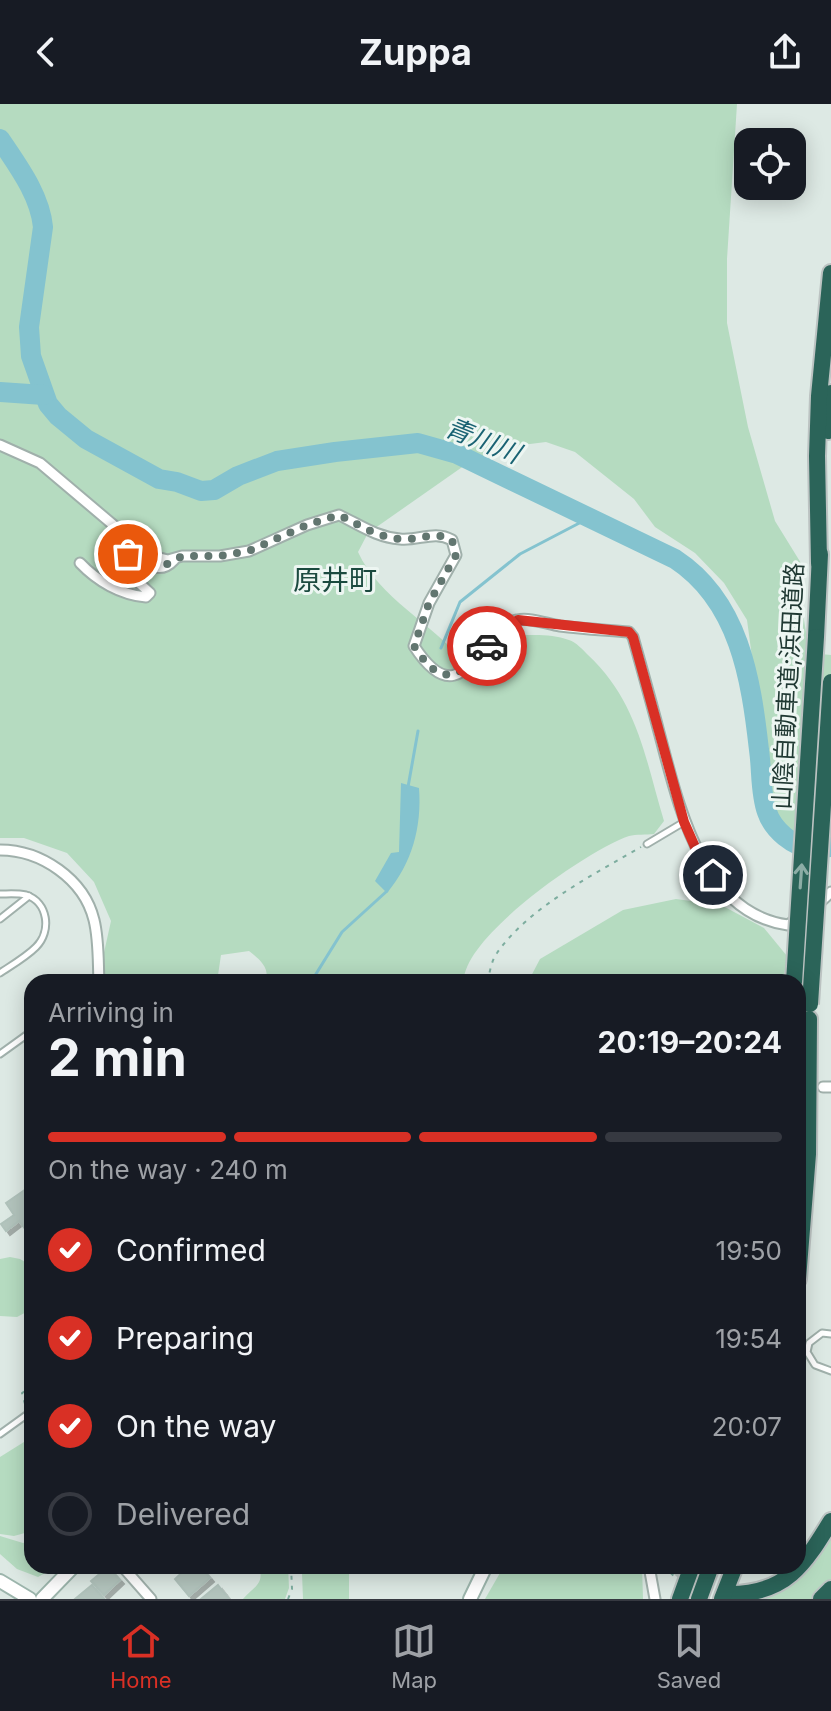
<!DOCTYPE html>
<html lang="en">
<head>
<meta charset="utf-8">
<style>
  :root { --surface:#171b24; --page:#242831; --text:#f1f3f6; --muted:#9ea1a6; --line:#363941; --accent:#d93025 }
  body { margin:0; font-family:Inter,"Noto Sans JP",sans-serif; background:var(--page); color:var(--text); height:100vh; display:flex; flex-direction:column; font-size:30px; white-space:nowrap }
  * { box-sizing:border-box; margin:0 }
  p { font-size:26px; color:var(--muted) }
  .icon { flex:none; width:44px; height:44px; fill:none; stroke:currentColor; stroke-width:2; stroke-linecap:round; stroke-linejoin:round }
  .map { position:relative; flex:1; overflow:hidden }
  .details { position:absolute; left:24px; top:870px; width:782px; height:600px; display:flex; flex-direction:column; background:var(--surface); border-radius:24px; box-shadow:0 4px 20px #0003 }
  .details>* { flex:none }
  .fabs { position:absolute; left:734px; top:24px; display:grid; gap:16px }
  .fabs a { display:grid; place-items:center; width:72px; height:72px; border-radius:16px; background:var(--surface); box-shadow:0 4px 20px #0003; font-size:40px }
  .pin { position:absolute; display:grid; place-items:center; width:68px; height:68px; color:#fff; margin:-34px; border:4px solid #fff; border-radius:50%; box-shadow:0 2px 8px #0007 }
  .courier { position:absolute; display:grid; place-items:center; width:80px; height:80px; margin:-40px; border:6px solid #d93025; border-radius:50%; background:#fff; color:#222; box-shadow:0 2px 10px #0007 }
  .overview em { font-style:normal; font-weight:700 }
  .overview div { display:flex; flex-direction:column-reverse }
  .overview { display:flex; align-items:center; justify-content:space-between; height:136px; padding:0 24px }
  h1 { font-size:52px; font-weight:700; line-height:60px }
  .bar { display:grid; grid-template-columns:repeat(4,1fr); gap:12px 8px; align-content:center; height:96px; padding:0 24px }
  .bar i { height:10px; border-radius:6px; background:var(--line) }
  .bar .on { background:var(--accent) }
  .bar p { grid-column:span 4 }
  ol { padding:0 24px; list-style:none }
  li { display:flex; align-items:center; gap:24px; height:88px }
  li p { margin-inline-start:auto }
  li .icon { padding:8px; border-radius:50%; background:var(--accent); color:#fff; stroke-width:4 }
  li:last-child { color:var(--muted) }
  li i { width:44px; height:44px; border:4px solid var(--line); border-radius:50% }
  header { display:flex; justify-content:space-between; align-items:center; height:104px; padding:0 24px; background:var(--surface); font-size:36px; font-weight:700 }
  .menu { display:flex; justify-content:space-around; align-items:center; height:112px; border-top:2px solid var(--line); background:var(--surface); font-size:22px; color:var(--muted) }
  .menu a { display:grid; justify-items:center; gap:4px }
  .menu .on { color:var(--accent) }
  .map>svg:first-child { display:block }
  .green { fill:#b5dbc0 }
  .water { fill:#84c3cf }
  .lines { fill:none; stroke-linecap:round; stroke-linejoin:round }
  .stream { stroke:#84c3cf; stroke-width:3 }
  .river { stroke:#84c3cf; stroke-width:20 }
  .building { fill:#b3c4bd; stroke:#b0c2bb; stroke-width:2; filter:url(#shadow) }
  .highway-tunnel { stroke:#b7c6c0; stroke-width:16; stroke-dasharray:16 8; stroke-linecap:butt }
  .lane-casing { stroke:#a0b0ab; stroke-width:9 }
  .street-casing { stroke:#a0b0ab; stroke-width:13 }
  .secondary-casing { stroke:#9cb5ac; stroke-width:16 }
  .highway-casing { stroke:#bcc3c2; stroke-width:20 }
  .path { stroke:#7dad9f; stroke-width:2; stroke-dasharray:4 6; stroke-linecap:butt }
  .lane { stroke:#fff; stroke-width:5 }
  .street { stroke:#fff; stroke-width:9 }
  .secondary { stroke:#fff; stroke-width:12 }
  .highway { stroke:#2b6459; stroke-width:16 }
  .highway-bridge-casing { stroke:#bcc3c2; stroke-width:20; stroke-linecap:butt }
  .highway-bridge { stroke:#2b6459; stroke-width:16 }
  .oneway { stroke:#8cada6 }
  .done { stroke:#627670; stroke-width:8; stroke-dasharray:0 14.4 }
  .route { stroke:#d93025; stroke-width:10 }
  .labels { text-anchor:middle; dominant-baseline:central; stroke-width:6; stroke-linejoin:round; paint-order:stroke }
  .street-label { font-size:24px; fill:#1f3832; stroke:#edf6f2 }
  .water-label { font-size:26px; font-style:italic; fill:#1a6373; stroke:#edf6f2 }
  .quarter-label { font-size:28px; fill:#1b4a3f; stroke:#edf6f2 }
</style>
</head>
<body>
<header><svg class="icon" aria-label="back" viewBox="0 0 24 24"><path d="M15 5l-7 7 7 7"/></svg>Zuppa<svg class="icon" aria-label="share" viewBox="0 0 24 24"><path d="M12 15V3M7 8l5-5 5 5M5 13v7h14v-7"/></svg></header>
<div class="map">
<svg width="831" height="1495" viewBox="0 0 831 1495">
  <defs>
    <filter id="shadow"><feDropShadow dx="4" dy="4" stdDeviation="0" flood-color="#0004"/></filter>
  </defs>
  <rect width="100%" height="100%" fill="#dde9e4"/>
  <g class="green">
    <path d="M0,0H737L727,155V219L748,323L775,417L804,464L803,510L807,534L820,550L831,551V730L812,736L795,732L773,708L747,516L724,479L695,449L655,423L634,395L575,348L546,338L514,342L468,359L368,429L358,448C379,494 432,519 463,557L483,560L508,532C528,531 550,529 569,536C576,538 583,546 588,551C638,598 645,654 664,717L654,730C646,731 636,730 629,732C589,745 461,834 464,878H266C270,863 259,855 249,847L221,851L217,878H112L104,872L103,853L111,817L94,778L67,749L24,734H0Z"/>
    <polygon points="676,795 721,801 764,824 787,852 783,878 528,878 540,855 623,806"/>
    <polygon points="10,1153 20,1155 32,1162 32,1174 24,1185 32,1197 32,1205 17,1213 0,1212 0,1155"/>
    <polygon points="32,1333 32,1427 14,1432 0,1430 0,1353"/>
    <polygon points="0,1432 23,1439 32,1436 32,1462 58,1462 38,1473 17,1465 0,1450"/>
    <path d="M831,1433V1479L815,1495H764C795,1483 813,1460 831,1433Z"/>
    <path d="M259,1462H288L289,1484L285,1495H243C253,1483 265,1481 259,1462Z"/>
    <polygon points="306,1462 349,1462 349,1495 303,1495 302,1469"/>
    <polygon points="504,1462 642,1462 643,1495 485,1495"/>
  </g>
  <path class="water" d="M401,679L419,684C422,723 412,759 387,789L375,777L391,749L399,748Z"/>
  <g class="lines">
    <g class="stream">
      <polyline points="441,544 460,498 520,450 589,414"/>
      <polyline points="408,683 418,627"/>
      <polyline points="311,878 342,828 387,787"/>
    </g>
    <g class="river">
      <path d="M0,35C18,62 40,91 43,123L29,223L31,252L48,300L58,312L86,335L159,375L177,378L201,387L214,386L238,372L277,357L335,348L418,339L457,350L675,455C739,497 751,574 759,646C762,666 760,689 767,708C773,726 793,743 813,745C818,746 825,743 831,743"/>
      <polyline points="0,288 44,291"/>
    </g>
  </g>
  <g class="building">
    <polygon points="26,1085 32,1093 32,1134 19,1117 6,1127 1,1120 14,1111 6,1099"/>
    <polygon points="189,1462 200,1462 210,1474 189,1492 175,1475"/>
    <polygon points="110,1465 120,1476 104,1491 91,1477 104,1466 106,1468"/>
    <polygon points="92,1481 104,1495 75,1495"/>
    <polygon points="218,1481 229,1495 201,1495"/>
  </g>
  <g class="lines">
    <polyline class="highway-tunnel" points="677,1462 694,1478 730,1490"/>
    <g class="lane-casing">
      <g id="lane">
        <polyline points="647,740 684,718"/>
        <path d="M0,790C8,790 17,789 26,791C48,798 52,827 36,843C26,853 12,861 0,869"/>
        <polyline points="0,815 29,792"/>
        <polyline points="0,950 32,927"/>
        <polyline points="831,1230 822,1229 809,1239 807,1248 815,1261 831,1267"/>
        <polyline points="0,1330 32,1307"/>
      </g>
    </g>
    <g class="street-casing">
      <g id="street">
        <path d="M0,341L40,359L137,441L156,453L168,456L182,452H220L249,447L307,421L339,411C360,421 376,433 400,435C419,437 434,426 452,436L456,451L429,499L414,542C464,619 479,523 517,516C530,513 547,520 560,522C583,525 606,526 629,528L633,533C642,565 651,597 659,628C678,698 700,809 788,821L797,815"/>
        <path d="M80,459C97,477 121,491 146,493L150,489L114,456L113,448C135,442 153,479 174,456"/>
        <path d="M0,746C41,746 84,775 94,816C99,836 98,858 99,878"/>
        <polyline points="816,802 831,788"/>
        <polyline points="823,983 831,983"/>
        <polyline points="122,1462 151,1495"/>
        <polyline points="649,1462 655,1495"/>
      </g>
    </g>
    <g class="secondary-casing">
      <g id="secondary">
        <polyline points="0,1477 30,1495"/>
        <polyline points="42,1495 74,1462"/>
        <polyline points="470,1495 486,1462"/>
      </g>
    </g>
    <g class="highway-casing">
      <g id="highway">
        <polyline points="828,327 831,289"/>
        <polyline points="819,459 817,352 819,292 831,169"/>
        <polyline points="816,533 820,450"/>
        <polyline points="798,1175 808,1050 809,915"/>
        <path d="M730,1490C786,1490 804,1461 831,1417"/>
        <polyline points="680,1495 692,1462"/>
        <polyline points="699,1495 711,1462"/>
        <polyline points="722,1495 735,1462"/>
        <polyline points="821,1495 831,1485"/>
      </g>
    </g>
    <g class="path">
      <path d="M487,878C490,869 491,857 497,849C528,804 594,770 641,743"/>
      <polyline points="25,1300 22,1289 32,1283"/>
      <polyline points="663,1462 674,1472"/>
      <polyline points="288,1495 292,1485 291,1462"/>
    </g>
    <use href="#lane" class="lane"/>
    <use href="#street" class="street"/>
    <use href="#secondary" class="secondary"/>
    <use href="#highway" class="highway"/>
    <g class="highway-bridge-casing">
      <g id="highway-bridge">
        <polyline points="794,878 816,533"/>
        <polyline points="810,900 831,578"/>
      </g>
    </g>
    <use href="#highway-bridge" class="highway-bridge"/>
  </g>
  <defs><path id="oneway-shaft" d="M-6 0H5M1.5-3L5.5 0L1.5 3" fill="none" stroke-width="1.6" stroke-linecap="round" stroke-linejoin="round" transform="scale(2)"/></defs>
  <use class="oneway" href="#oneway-shaft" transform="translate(801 772) rotate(-86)"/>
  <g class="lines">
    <path class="done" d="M128,450L160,464L182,452H220L249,447L307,421L339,411C360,421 376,433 400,435C419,437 434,426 452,436L456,451L429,499L414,542C440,583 458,577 487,542"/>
    <polyline class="route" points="487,542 496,530 518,516 629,528 633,533 684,718 695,743 713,771"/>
  </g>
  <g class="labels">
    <g class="street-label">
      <text transform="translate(788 582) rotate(-87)">山陰自動車道;浜田道路</text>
    </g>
    <g class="water-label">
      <text transform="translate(483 336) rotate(22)">青川川</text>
    </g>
    <g class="quarter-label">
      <text x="335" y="476">原井町</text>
    </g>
  </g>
</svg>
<div class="fabs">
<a><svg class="icon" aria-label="locate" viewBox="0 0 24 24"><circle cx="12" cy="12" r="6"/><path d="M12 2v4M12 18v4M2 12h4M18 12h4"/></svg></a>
</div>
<div class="pin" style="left:128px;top:450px;background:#ea580c"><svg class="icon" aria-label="bag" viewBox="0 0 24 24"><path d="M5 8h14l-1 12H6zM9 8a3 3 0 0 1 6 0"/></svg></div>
<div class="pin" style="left:713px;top:771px;background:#1f2937"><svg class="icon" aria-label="home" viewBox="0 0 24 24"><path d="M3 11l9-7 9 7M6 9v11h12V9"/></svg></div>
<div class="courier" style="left:487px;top:542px"><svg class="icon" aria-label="car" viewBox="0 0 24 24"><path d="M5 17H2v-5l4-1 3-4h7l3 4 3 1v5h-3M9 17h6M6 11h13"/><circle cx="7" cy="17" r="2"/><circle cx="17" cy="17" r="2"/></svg></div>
<section class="details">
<div class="overview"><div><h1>2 min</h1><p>Arriving in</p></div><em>20:19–20:24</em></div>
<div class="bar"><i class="on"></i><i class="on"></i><i class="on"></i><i></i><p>On the way · 240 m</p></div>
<ol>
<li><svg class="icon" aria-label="check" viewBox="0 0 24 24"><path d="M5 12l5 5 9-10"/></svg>Confirmed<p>19:50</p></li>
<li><svg class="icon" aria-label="check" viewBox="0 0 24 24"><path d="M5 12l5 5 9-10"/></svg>Preparing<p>19:54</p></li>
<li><svg class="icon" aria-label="check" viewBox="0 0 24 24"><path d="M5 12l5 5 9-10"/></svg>On the way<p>20:07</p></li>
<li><i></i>Delivered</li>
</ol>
</section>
</div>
<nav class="menu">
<a class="on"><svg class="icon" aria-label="home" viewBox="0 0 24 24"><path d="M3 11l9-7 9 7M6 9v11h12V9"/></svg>Home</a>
<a><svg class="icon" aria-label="map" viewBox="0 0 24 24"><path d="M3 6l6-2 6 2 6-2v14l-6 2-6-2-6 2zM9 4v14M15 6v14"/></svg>Map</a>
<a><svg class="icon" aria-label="saved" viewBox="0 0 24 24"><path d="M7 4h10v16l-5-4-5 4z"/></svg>Saved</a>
</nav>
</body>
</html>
